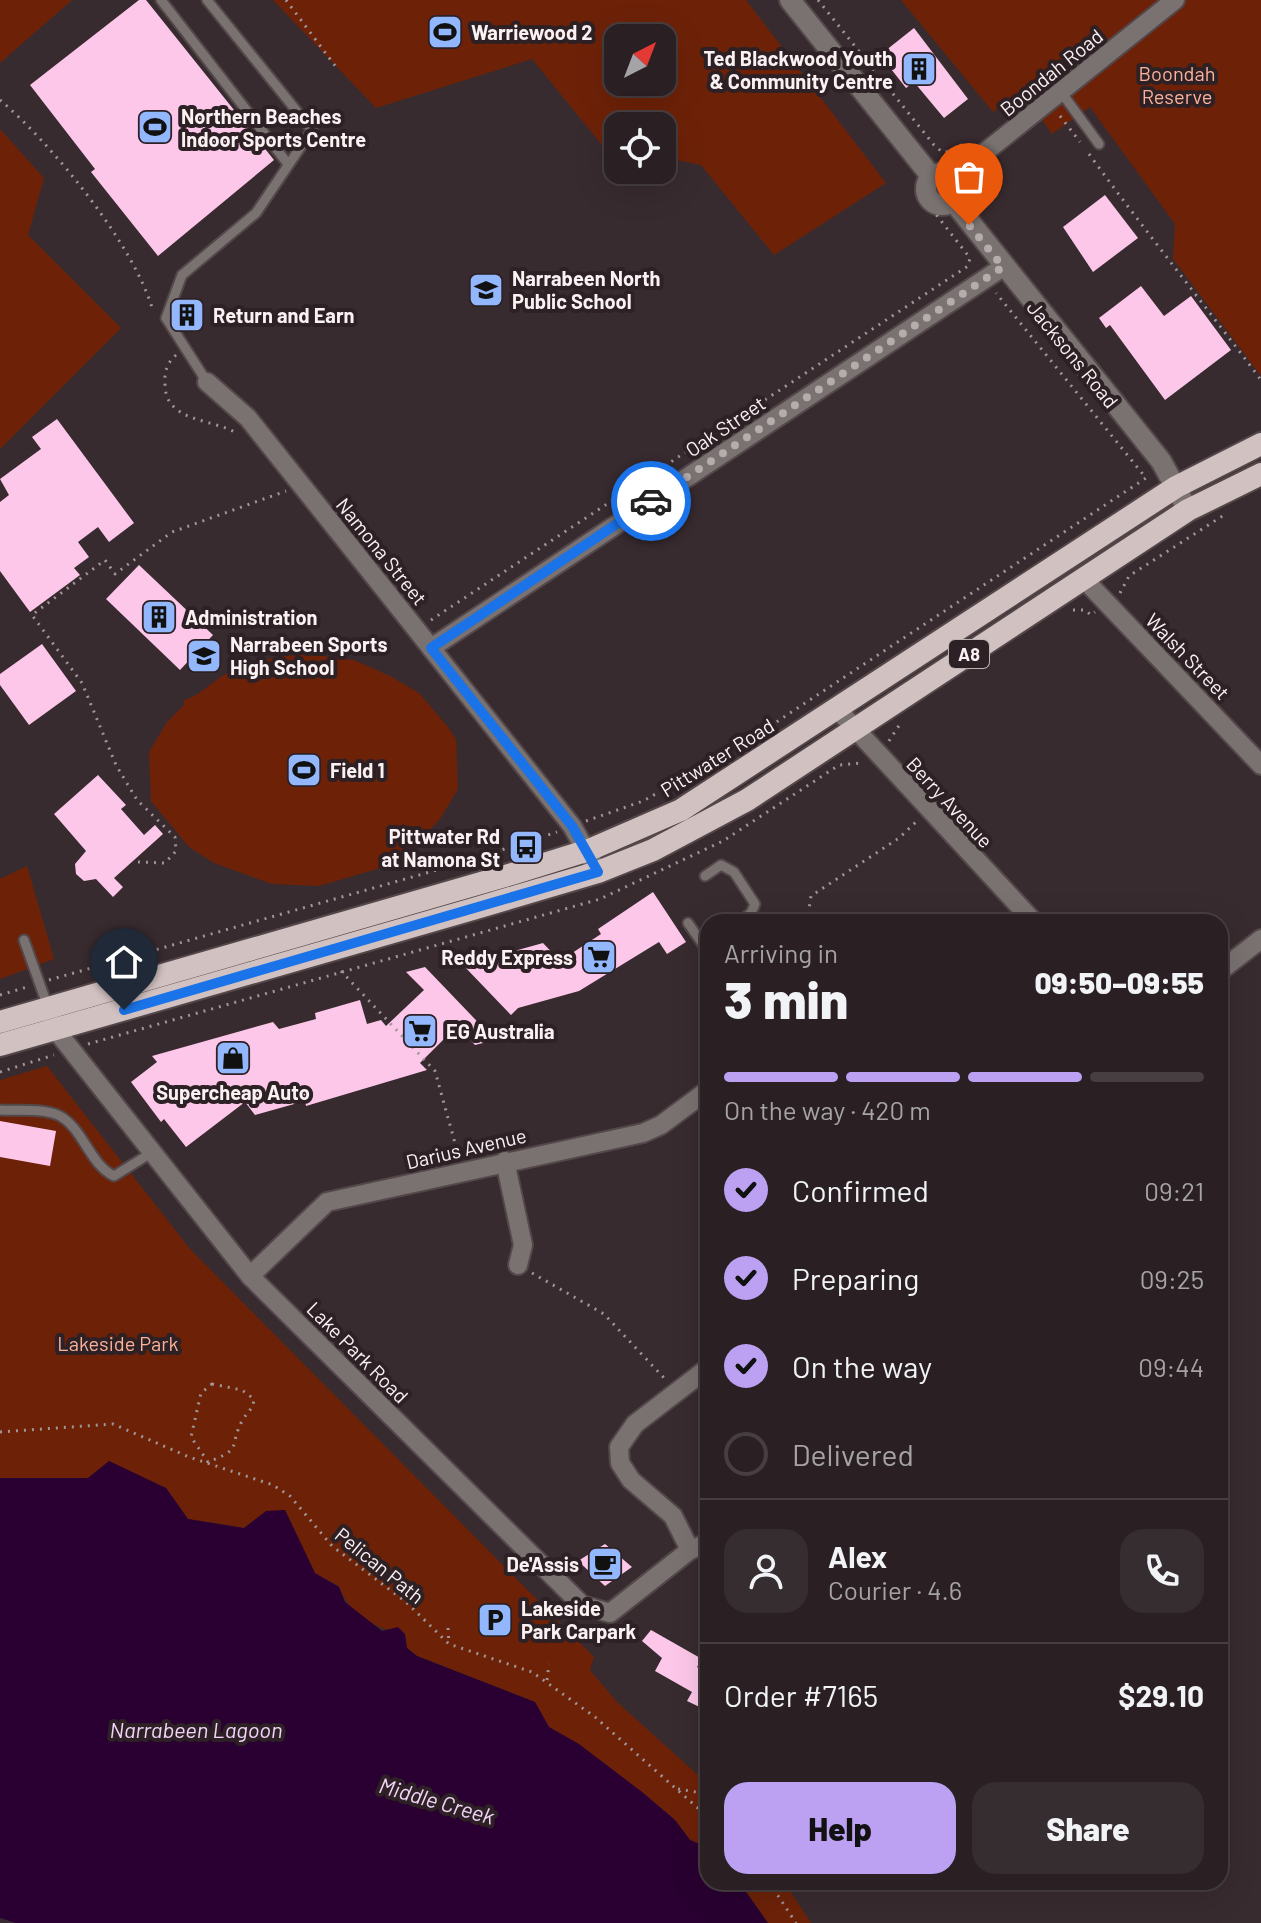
<!DOCTYPE html>
<html lang="en">
<head>
<meta charset="utf-8">
<style>
  :root { --surface:#2a2023; --page:#362d30; --text:#f1f3f6; --muted:#a5a3a6; --line:#463e41; --accent:#bca0f2 }
  body { margin:0; font-family:Barlow,sans-serif; background:var(--page); color:var(--text); height:100vh; display:flex; flex-direction:column; font-size:30px; white-space:nowrap }
  * { box-sizing:border-box; margin:0 }
  p { font-size:26px; color:var(--muted) }
  .icon { flex:none; width:44px; height:44px; fill:none; stroke:currentColor; stroke-width:2; stroke-linecap:round; stroke-linejoin:round }
  .map { position:relative; flex:1; overflow:hidden }
  .panel { position:absolute; left:700px; top:914px; width:528px; height:976px; display:flex; flex-direction:column; background:var(--surface); border-radius:24px; box-shadow:0 8px 32px #0002,0 0 0 2px var(--line) }
  .panel>* { flex:none }
  .needle { width:52px; rotate:42deg }
  .controls { position:absolute; left:604px; top:24px; display:grid; gap:16px }
  .controls a { display:grid; place-items:center; width:72px; height:72px; border-radius:16px; background:var(--surface); box-shadow:0 8px 32px #0002,0 0 0 2px var(--line); font-size:40px }
  .pin { position:absolute; display:grid; place-items:center; width:68px; height:68px; color:#fff; margin:-82px -34px; border-radius:50% 50% 50% 0; rotate:-45deg; box-shadow:0 0 8px #0007 }
  .pin .icon { rotate:45deg }
  .courier { position:absolute; display:grid; place-items:center; width:80px; height:80px; margin:-40px; border:6px solid #1a73e8; border-radius:50%; background:#fff; color:#222; box-shadow:0 2px 10px #0007 }
  .summary em { font-style:normal; font-weight:800 }
  .summary div { display:flex; flex-direction:column-reverse }
  .summary { display:flex; align-items:center; justify-content:space-between; height:136px; padding:0 24px }
  h1 { font-size:52px; font-weight:800; line-height:60px }
  .bar { display:grid; grid-template-columns:repeat(4,1fr); gap:12px 8px; align-content:center; height:96px; padding:0 24px }
  .bar i { height:10px; border-radius:6px; background:var(--line) }
  .bar .active { background:var(--accent) }
  .bar p { grid-column:span 4 }
  .line { display:flex; align-items:center; gap:20px; padding:0 24px; border-top:2px solid var(--line) }
  .line div { flex:1 }
  .round { display:grid; place-items:center; flex:none; width:84px; height:84px; border-radius:24px; background:var(--page) }
  ol { padding:0 24px; list-style:none }
  li { display:flex; align-items:center; gap:24px; height:88px }
  li p { margin-inline-start:auto }
  li .icon { padding:8px; border-radius:50%; background:var(--accent); color:#111; stroke-width:4 }
  li:last-child { color:var(--muted) }
  li i { width:44px; height:44px; border:4px solid var(--line); border-radius:50% }
  .button { display:flex; gap:16px; margin-top:auto; padding:16px 24px }
  .button a { flex:1; height:92px; border-radius:24px; background:var(--accent); color:#111; font-size:32px; font-weight:800; line-height:92px; text-align:center }
  .button a+a { background:var(--page); color:var(--text) }
  .map>svg:first-child { display:block }
  .green { fill:#6d2208; fill-rule:evenodd }
  .water { fill:#290031 }
  .building { fill:#fdc7ea }
  .lines { fill:none; stroke-linecap:round; stroke-linejoin:round }
  .service-casing { stroke:#53474a; stroke-width:13 }
  .minor-casing { stroke:#53474a; stroke-width:22 }
  .tertiary-casing { stroke:#53474a; stroke-width:24 }
  .trunk-casing { stroke:#53474a; stroke-width:26 }
  .path { stroke:#a09598; stroke-width:3; stroke-dasharray:2 6; stroke-linecap:butt }
  .service { stroke:#797271; stroke-width:9 }
  .minor { stroke:#797271; stroke-width:18 }
  .tertiary { stroke:#797271; stroke-width:20 }
  .trunk { stroke:#d2c1c1; stroke-width:22 }
  .done { stroke:#b6acae; stroke-width:8; stroke-dasharray:0 14.4 }
  .route { stroke:#1a73e8; stroke-width:10 }
  .labels { text-anchor:middle; dominant-baseline:central; stroke-width:8; stroke-linejoin:round; paint-order:stroke }
  .shield { fill:#2d2125; stroke:#bcb3b5; stroke-width:2 }
  .shield-label { font-size:18px; font-weight:bold; fill:#faf1f3 }
  .poi-label { font-size:20px; font-weight:bold; fill:#faf1f3; stroke:#2d2125; text-anchor:start }
  .street-label { font-size:20px; fill:#faf1f3; stroke:#2d2125 }
  .park-label { font-size:20px; fill:#fbb19a; stroke:#2d2125 }
  .water-label { font-size:22px; font-style:italic; fill:#f3d3f9; stroke:#2d2125 }
</style>
</head>
<body>
<div class="map">
<svg width="1261" height="1923" viewBox="0 0 1261 1923">
  <rect width="100%" height="100%" fill="#382b2f"/>
  <g class="green">
    <polygon points="0,0 72,0 0,63"/>
    <path d="M273,0H746L886,183L774,255L701,165L662,157V126H618V148L602,145L532,59L376,108ZM618,38H662V82H618Z"/>
    <polygon points="901,0 1261,0 1261,376 1173,259 1175,224 1090,107 1052,134 1021,90 993,112"/>
    <polygon points="0,129 44,178 28,235 121,328 0,449"/>
    <path d="M308,654L354,660L390,676L419,693L448,727L456,739L458,789L440,819L425,835V840H419L377,869L319,886L272,884L214,863L189,847L151,801L149,752L167,722L184,705V700C197,698 214,680 227,673C253,660 280,656 308,654Z"/>
    <polygon points="27,866 54,959 0,979 0,879"/>
    <path d="M47,1066L190,1249L594,1657L590,1670L617,1702L708,1784V1848L690,1840L675,1820L642,1792L549,1727L535,1702L417,1656L407,1648L405,1634C377,1630 348,1614 339,1586L315,1574L285,1510L266,1512L244,1528L188,1519L166,1488L88,1478H0V1080Z"/>
    <polygon points="739,1882 791,1882 792,1894 811,1923 768,1923"/>
  </g>
  <polygon class="water" points="109,1461 166,1488 188,1519 244,1528 266,1511 285,1510 315,1573 339,1587 345,1602 382,1631 398,1627 405,1634 407,1648 417,1656 535,1702 549,1727 579,1744 642,1792 675,1820 690,1840 707,1847 708,1882 739,1882 768,1923 16,1923 0,1918 0,1478 88,1478"/>
  <g class="building">
    <polygon points="139,0 146,0 274,160 158,256 91,172 95,169 30,85"/>
    <polygon points="914,28 968,99 944,118 914,82 906,88 880,55"/>
    <polygon points="1105,195 1138,238 1093,272 1063,227"/>
    <polygon points="1141,286 1164,316 1191,296 1231,350 1165,400 1110,325 1106,328 1099,318"/>
    <polygon points="57,419 134,523 109,542 98,527 78,542 89,557 74,568 80,575 30,612 0,571 0,502 9,495 0,479 41,449 32,437"/>
    <polygon points="139,565 213,635 180,670 106,599"/>
    <polygon points="42,644 76,691 29,725 0,685 0,674"/>
    <polygon points="98,775 126,805 121,809 144,835 155,825 163,834 114,878 123,887 113,897 96,879 84,881 76,874 75,864 86,851 54,814"/>
    <polygon points="653,892 686,942 667,954 659,942 579,991 518,1008 511,1015 463,965 543,943 560,961 601,934 598,929"/>
    <polygon points="425,967 495,1040 475,1045 457,1026 420,1063 427,1070 306,1106 305,1101 255,1115 245,1102 186,1147 164,1119 161,1122 131,1082 157,1062 152,1056 273,1022 279,1029 316,1019 315,1013 360,1000 367,1024 381,1020 386,1026 424,990 406,972"/>
    <polygon points="0,1121 56,1131 50,1166 0,1157"/>
    <polygon points="605,1544 632,1567 605,1586 578,1561"/>
    <polygon points="651,1630 702,1659 697,1667 708,1673 708,1711 687,1701 692,1692 655,1671 662,1658 642,1641"/>
  </g>
  <g class="lines">
    <g class="service-casing">
      <g id="service">
        <polyline points="161,0 288,164"/>
        <polyline points="1061,92 1099,144"/>
        <polyline points="207,382 166,318 182,275 256,213 312,130 207,0"/>
        <polyline points="705,876 721,865 734,872 755,904 751,913 739,922"/>
        <polyline points="688,923 704,946 708,943"/>
        <polyline points="24,940 48,1007"/>
        <path d="M0,1110C17,1111 42,1108 58,1115C83,1127 89,1164 114,1176L151,1153"/>
      </g>
    </g>
    <g class="minor-casing">
      <g id="minor">
        <polyline points="954,177 1175,0"/>
        <polyline points="207,382 248,418 389,595 572,826 598,872"/>
        <polyline points="1083,578 1261,765"/>
        <polyline points="431,648 1003,267"/>
        <polyline points="837,709 1034,922"/>
        <polyline points="1220,971 1261,939"/>
        <polyline points="51,1017 55,1029 250,1276 582,1605 610,1613 690,1550 708,1543"/>
        <polyline points="505,1161 523,1245 518,1265"/>
        <polyline points="250,1276 327,1202 643,1133 661,1125 708,1090"/>
        <polyline points="690,1550 673,1516 631,1480 620,1463 619,1447 635,1424 708,1368"/>
      </g>
    </g>
    <g class="tertiary-casing">
      <g id="tertiary">
        <polyline points="790,0 931,176"/>
        <circle cx="942" cy="189" r="16"/>
        <polyline points="953,201 1161,461 1188,510"/>
      </g>
    </g>
    <g class="trunk-casing">
      <g id="trunk">
        <polyline points="0,1022 512,874 589,850 681,810 1176,487 1261,444"/>
        <polyline points="0,1045 473,909 598,872 653,850 747,800 1188,510 1261,474"/>
      </g>
    </g>
    <g class="path">
      <polyline points="286,0 336,67"/>
      <polyline points="818,0 934,145 942,152 953,151 965,142"/>
      <path d="M0,100C52,144 135,246 153,311"/>
      <polyline points="1060,116 1080,142"/>
      <path d="M1089,154C1145,231 1204,304 1261,380"/>
      <path d="M176,355C167,363 164,372 165,384C165,423 213,418 238,434"/>
      <polyline points="1120,593 1129,576 1224,515"/>
      <polyline points="1073,610 1085,610 1091,615 1095,612"/>
      <polyline points="431,620 968,266 970,258 917,190"/>
      <polyline points="889,741 900,724"/>
      <polyline points="586,821 643,801 734,750 1146,478 996,293"/>
      <polyline points="138,862 165,863 176,851 175,837 137,800 116,765 82,683 32,615 105,560 115,574 172,532 286,491"/>
      <polyline points="807,922 811,896 899,838 917,821"/>
      <polyline points="341,971 435,1071 458,1154"/>
      <polyline points="49,980 458,864 557,832"/>
      <polyline points="0,995 27,987"/>
      <polyline points="88,1044 600,899 723,841 839,765 862,763"/>
      <polyline points="0,1072 54,1055"/>
      <polyline points="532,1273 604,1314 665,1379"/>
      <path d="M212,1384L242,1390L254,1399C253,1410 247,1412 242,1421C228,1448 244,1448 208,1462L191,1437L201,1393Z"/>
      <polyline points="0,1432 113,1424 189,1457 273,1485 290,1496 332,1546 406,1602 449,1644 532,1672 595,1717 708,1817"/>
      <polyline points="448,1628 449,1644"/>
      <polyline points="547,1680 549,1664"/>
      <polyline points="678,1789 708,1794"/>
      <polyline points="769,1882 796,1923"/>
    </g>
    <use href="#service" class="service"/>
    <use href="#minor" class="minor"/>
    <use href="#tertiary" class="tertiary"/>
    <use href="#trunk" class="trunk"/>
  </g>
  <g class="lines">
    <polyline class="done" points="651,501 1003,267 969,225"/>
    <polyline class="route" points="124,1010 598,872 572,826 431,648 651,501"/>
  </g>
  <defs>
    <g id="stadium-square" transform="scale(1.8)"><rect x="-9" y="-9" width="18" height="18" rx="4" fill="#93b7fd" stroke="#2d2125"/><path d="M0-5a6.5 5 0 1 0 0 10a6.5 5 0 1 0 0-10ZM-3.5-1.8h7v3.6h-7Z" fill="#111"/></g>
    <g id="building-square" transform="scale(1.8)"><rect x="-9" y="-9" width="18" height="18" rx="4" fill="#93b7fd" stroke="#2d2125"/><path d="M-4-6H4V6H1V3H-1V6H-4ZM-2.5-4.3h1.7v1.8h-1.7ZM.8-4.3h1.7v1.8H.8ZM-2.5-1h1.7V.8h-1.7ZM.8-1h1.7V.8H.8Z" fill="#111"/></g>
    <g id="school-square" transform="scale(1.8)"><rect x="-9" y="-9" width="18" height="18" rx="4" fill="#93b7fd" stroke="#2d2125"/><path d="M0-5L7-2L0 1L-7-2ZM-4 1L0 2.5L4 1V4Q0 6-4 4Z" fill="#111"/></g>
    <g id="bus-square" transform="scale(1.8)"><rect x="-9" y="-9" width="18" height="18" rx="4" fill="#93b7fd" stroke="#2d2125"/><path d="M-5-6H5V4H4V6H2V4H-2V6H-4V4H-5ZM-3.5-4V0h7V-4ZM-3.5 1.2v1.5H-2V1.2ZM2 1.2v1.5H3.5V1.2Z" fill="#111"/></g>
    <g id="supermarket-square" transform="scale(1.8)"><rect x="-9" y="-9" width="18" height="18" rx="4" fill="#93b7fd" stroke="#2d2125"/><path d="M-6-5.5h2.5l.6 2H6L4.5 2H-2.5L-4.4-4H-6ZM-1.5 3.2a1.3 1.3 0 1 0 .1 0ZM3 3.2a1.3 1.3 0 1 0 .1 0Z" fill="#111"/></g>
    <g id="shop-square" transform="scale(1.8)"><rect x="-9" y="-9" width="18" height="18" rx="4" fill="#93b7fd" stroke="#2d2125"/><path d="M-5-2.5h2.3a2.7 3.5 0 0 1 5.4 0H5L5.5 6h-11ZM-1.5-2.5h3a1.5 2.3 0 0 0-3 0Z" fill="#111"/></g>
    <g id="cafe-square" transform="scale(1.8)"><rect x="-9" y="-9" width="18" height="18" rx="4" fill="#93b7fd" stroke="#2d2125"/><path d="M-5.5-4.5H6V0H3Q3 3.5 0 3.5H-2.5Q-5.5 3.5-5.5 0ZM3-3.2v2h1.7v-2ZM-6 4.5H4V6H-6Z" fill="#111"/></g>
    <g id="parking-square" transform="scale(1.8)"><rect x="-9" y="-9" width="18" height="18" rx="4" fill="#93b7fd" stroke="#2d2125"/><path d="M-3.5-5.5H1a3.5 3.5 0 0 1 0 7H-1V5.5H-3.5ZM-1-3.4V-.6H.8a1.4 1.4 0 0 0 0-2.8Z" fill="#111"/></g>
  </defs>
  <g fill-rule="evenodd">
    <use href="#stadium-square" x="445" y="32"/>
    <use href="#building-square" x="919" y="69"/>
    <use href="#stadium-square" x="155" y="127"/>
    <use href="#school-square" x="486" y="290"/>
    <use href="#building-square" x="187" y="315"/>
    <use href="#building-square" x="159" y="617"/>
    <use href="#school-square" x="204" y="656"/>
    <use href="#stadium-square" x="304" y="770"/>
    <use href="#bus-square" x="526" y="847"/>
    <use href="#supermarket-square" x="599" y="957"/>
    <use href="#supermarket-square" x="420" y="1031"/>
    <use href="#shop-square" x="233" y="1058"/>
    <use href="#cafe-square" x="605" y="1564"/>
    <use href="#parking-square" x="495" y="1620"/>
  </g>
  <g class="labels">
    <rect class="shield" x="949" y="640" width="40" height="28" rx="6"/>
    <g class="shield-label">
      <text x="969" y="654">A8</text>
    </g>
    <g class="poi-label">
      <text x="471" y="32">Warriewood 2</text>
      <text x="893" y="58" text-anchor="end">Ted Blackwood Youth<tspan x="893" dy="23">&amp; Community Centre</tspan></text>
      <text x="181" y="116">Northern Beaches<tspan x="181" dy="23">Indoor Sports Centre</tspan></text>
      <text x="512" y="278">Narrabeen North<tspan x="512" dy="23">Public School</tspan></text>
      <text x="213" y="315">Return and Earn</text>
      <text x="185" y="617">Administration</text>
      <text x="230" y="644">Narrabeen Sports<tspan x="230" dy="23">High School</tspan></text>
      <text x="330" y="770">Field 1</text>
      <text x="500" y="836" text-anchor="end">Pittwater Rd<tspan x="500" dy="23">at Namona St</tspan></text>
      <text x="573" y="957" text-anchor="end">Reddy Express</text>
      <text x="446" y="1031">EG Australia</text>
      <text x="233" y="1092" text-anchor="middle">Supercheap Auto</text>
      <text x="579" y="1564" text-anchor="end">De'Assis</text>
      <text x="521" y="1608">Lakeside<tspan x="521" dy="23">Park Carpark</tspan></text>
    </g>
    <g class="street-label">
      <text transform="translate(1051 72) rotate(-39)">Boondah Road</text>
      <text transform="translate(1073 354) rotate(51)">Jacksons Road</text>
      <text transform="translate(725 426) rotate(-34)">Oak Street</text>
      <text transform="translate(382 551) rotate(51)">Namona Street</text>
      <text transform="translate(1188 656) rotate(46)">Walsh Street</text>
      <text transform="translate(717 757) rotate(-32)">Pittwater Road</text>
      <text transform="translate(950 802) rotate(47)">Berry Avenue</text>
      <text transform="translate(466 1148) rotate(-13)">Darius Avenue</text>
      <text transform="translate(358 1352) rotate(45)">Lake Park Road</text>
      <text transform="translate(380 1565) rotate(39)">Pelican Path</text>
    </g>
    <g class="park-label">
      <text x="1177" y="73">Boondah<tspan x="1177" dy="23">Reserve</tspan></text>
      <text x="118" y="1343">Lakeside Park</text>
    </g>
    <g class="water-label">
      <text x="196" y="1729">Narrabeen Lagoon</text>
      <text transform="translate(437 1800) rotate(16)">Middle Creek</text>
    </g>
  </g>
</svg>
<div class="controls">
<a><svg class="needle" viewBox="-14 -14 28 28"><path d="M0-13l5 13h-10z" fill="#e53935"/><path d="M0 13l5-13h-10z" fill="#a5a3a6"/></svg></a>
<a><svg class="icon" aria-label="locate" viewBox="0 0 24 24"><circle cx="12" cy="12" r="6"/><path d="M12 2v4M12 18v4M2 12h4M18 12h4"/></svg></a>
</div>
<div class="pin" style="left:969px;top:225px;background:#ea580c"><svg class="icon" aria-label="bag" viewBox="0 0 24 24"><path d="M5 8h14l-1 12H6zM9 8a3 3 0 0 1 6 0"/></svg></div>
<div class="pin" style="left:124px;top:1010px;background:#1f2937"><svg class="icon" aria-label="home" viewBox="0 0 24 24"><path d="M3 11l9-7 9 7M6 9v11h12V9"/></svg></div>
<div class="courier" style="left:651px;top:501px"><svg class="icon" aria-label="car" viewBox="0 0 24 24"><path d="M5 17H2v-5l4-1 3-4h7l3 4 3 1v5h-3M9 17h6M6 11h13"/><circle cx="7" cy="17" r="2"/><circle cx="17" cy="17" r="2"/></svg></div>
<section class="panel">
<div class="summary"><div><h1>3 min</h1><p>Arriving in</p></div><em>09:50–09:55</em></div>
<div class="bar"><i class="active"></i><i class="active"></i><i class="active"></i><i></i><p>On the way · 420 m</p></div>
<ol>
<li><svg class="icon" aria-label="check" viewBox="0 0 24 24"><path d="M5 12l5 5 9-10"/></svg>Confirmed<p>09:21</p></li>
<li><svg class="icon" aria-label="check" viewBox="0 0 24 24"><path d="M5 12l5 5 9-10"/></svg>Preparing<p>09:25</p></li>
<li><svg class="icon" aria-label="check" viewBox="0 0 24 24"><path d="M5 12l5 5 9-10"/></svg>On the way<p>09:44</p></li>
<li><i></i>Delivered</li>
</ol>
<div class="line" style="height:144px"><a class="round"><svg class="icon" aria-label="person" viewBox="0 0 24 24"><circle cx="12" cy="8" r="4"/><path d="M4 21q1-7 8-7t8 7"/></svg></a><div><b>Alex</b><p>Courier · 4.6</p></div><a class="round"><svg class="icon" aria-label="phone" viewBox="0 0 24 24"><path d="M5 4h4l2 5-3 2q2 4 5 5l2-3 5 2v4C11 20 4 13 5 4z"/></svg></a></div>
<div class="line" style="height:104px"><div>Order #7165</div><b>$29.10</b></div>
<div class="button"><a>Help</a><a>Share</a></div>
</section>
</div>
</body>
</html>
